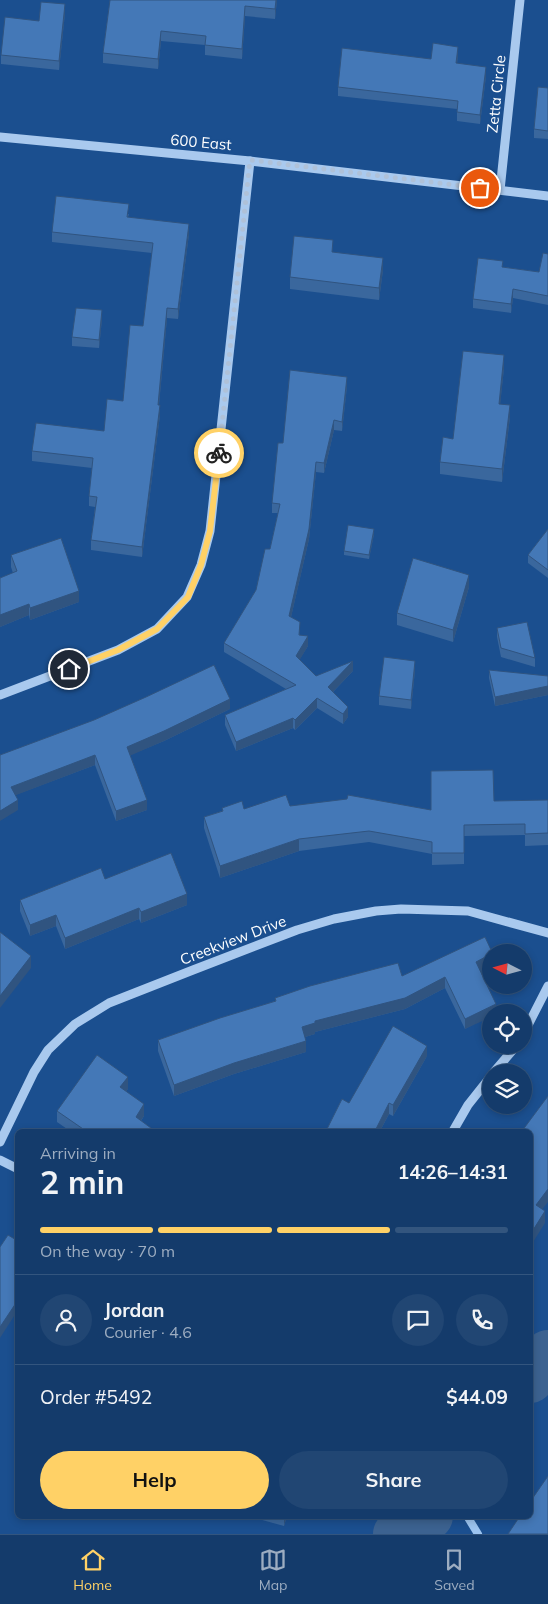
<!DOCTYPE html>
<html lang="en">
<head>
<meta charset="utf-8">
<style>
  :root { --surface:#143b6b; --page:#214673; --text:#f1f3f6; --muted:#9dadc1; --line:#33557e; --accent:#ffd166 }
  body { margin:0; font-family:Mulish,sans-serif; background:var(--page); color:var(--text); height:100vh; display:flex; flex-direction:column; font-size:19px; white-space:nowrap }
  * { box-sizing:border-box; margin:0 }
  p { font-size:16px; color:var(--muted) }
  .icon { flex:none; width:28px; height:28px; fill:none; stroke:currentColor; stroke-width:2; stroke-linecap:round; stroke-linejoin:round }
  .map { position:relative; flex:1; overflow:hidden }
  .side { position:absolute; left:15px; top:1129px; width:518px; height:390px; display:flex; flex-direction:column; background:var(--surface); border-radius:8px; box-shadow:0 2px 8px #0003,0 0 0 1px var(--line) }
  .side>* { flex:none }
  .needle { width:32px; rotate:276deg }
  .buttons { position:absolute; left:482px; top:944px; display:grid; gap:10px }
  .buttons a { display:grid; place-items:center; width:50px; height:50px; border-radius:50%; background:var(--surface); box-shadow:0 2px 8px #0003,0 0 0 1px var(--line); font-size:25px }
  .pin { position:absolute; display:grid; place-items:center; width:42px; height:42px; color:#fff; margin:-21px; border:2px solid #fff; border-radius:50%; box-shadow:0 1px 5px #0007 }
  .courier { position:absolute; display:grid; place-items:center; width:50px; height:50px; margin:-25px; border:4px solid #ffd166; border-radius:50%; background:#fff; color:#222; box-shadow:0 1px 6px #0007 }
  .summary em { font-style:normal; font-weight:700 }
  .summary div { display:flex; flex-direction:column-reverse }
  .summary { display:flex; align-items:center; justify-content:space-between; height:85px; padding:0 25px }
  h1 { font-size:32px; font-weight:700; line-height:38px }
  .bar { display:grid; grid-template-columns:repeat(4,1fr); gap:8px 5px; align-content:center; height:60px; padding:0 25px }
  .bar i { height:6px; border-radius:4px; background:var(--line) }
  .bar .on { background:var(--accent) }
  .bar p { grid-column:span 4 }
  .line { display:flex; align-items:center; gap:12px; padding:0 25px; border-top:1px solid var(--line) }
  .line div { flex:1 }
  .round { display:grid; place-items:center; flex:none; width:52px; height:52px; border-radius:26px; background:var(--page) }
  .button { display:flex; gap:10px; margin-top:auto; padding:10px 25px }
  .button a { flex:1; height:58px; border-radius:30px; background:var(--accent); color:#111; font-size:20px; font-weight:700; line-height:58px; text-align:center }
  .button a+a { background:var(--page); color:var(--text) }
  .tabs { display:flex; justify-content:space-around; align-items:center; height:70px; border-top:1px solid var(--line); background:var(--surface); font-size:14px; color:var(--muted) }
  .tabs a { display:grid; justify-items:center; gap:2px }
  .tabs .on { color:var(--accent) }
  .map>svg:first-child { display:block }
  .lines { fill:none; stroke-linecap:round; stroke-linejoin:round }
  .stream { stroke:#9cc4f0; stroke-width:8 }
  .river { stroke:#3c6290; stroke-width:48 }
  .minor { stroke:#a9c9ee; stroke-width:9 }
  .wall { fill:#3a679d }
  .shaded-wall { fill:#305480 }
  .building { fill:#4478b7; stroke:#305480 }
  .done { stroke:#afc1d8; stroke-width:5; stroke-dasharray:0 9 }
  .route { stroke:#ffd166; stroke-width:6 }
  .labels { text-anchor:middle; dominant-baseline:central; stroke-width:4; stroke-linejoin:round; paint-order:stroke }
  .street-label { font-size:15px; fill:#fff; stroke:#1b4f8f }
</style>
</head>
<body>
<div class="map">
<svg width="548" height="1534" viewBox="0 0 548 1534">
  <rect width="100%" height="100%" fill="#1b4f8f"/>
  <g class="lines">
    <polyline class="stream" points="467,1516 478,1534"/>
    <g class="river">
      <polyline points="530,1379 548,1354"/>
      <polyline points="397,1534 429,1516"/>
    </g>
    <g class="minor">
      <polyline points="0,137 250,161 548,196"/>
      <polyline points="500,190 520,0"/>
      <polyline points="0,695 118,650 157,629 187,597 201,565 210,531 250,161"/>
      <polyline points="524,1033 548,986"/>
      <polyline points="494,1072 517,1045"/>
      <polyline points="453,1131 468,1105 491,1076"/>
      <polyline points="0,1142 34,1072 48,1050 75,1024 109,1003 193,970 297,930 334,919 376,911 401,909 468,911 548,933"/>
      <polyline points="0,1160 18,1169"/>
    </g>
  </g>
  <g class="wall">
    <polygon points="110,0 277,0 275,19 245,16 242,59 205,55 205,45 161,41 158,69 103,63 103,53"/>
    <polygon points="65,13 59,70 1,64 1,55"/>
    <polygon points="458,55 457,63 486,76 480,124 457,121 457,109 338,96 338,87 431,59"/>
    <polygon points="548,88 548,139 534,138 534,129"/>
    <polygon points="129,214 128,217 189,234 178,319 167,318 159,405 160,415 142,557 91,550 91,540 95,507 89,506 89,496 92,468 32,461 32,451 104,431 123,401 143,326 152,253 52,242 52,232"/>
    <polygon points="333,252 383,270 379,300 290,289 290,277"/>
    <polygon points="548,254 548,305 513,298 511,313 473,308 473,299 503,267 539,272"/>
    <polygon points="102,319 99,348 72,346 72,337"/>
    <polygon points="504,368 500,404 510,417 502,482 440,474 440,462 453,439"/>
    <polygon points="347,386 342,431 334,430 324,473 316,472 309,539 291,617 300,635 308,646 299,660 316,676 353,671 333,692 348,717 343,724 317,708 295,730 293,728 236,751 225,725 225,715 286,689 224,652 224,643 256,590 270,549 278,513 272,513 272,503 283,443"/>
    <polygon points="548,529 548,578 528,563 528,555"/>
    <polygon points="374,534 369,559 344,555 344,551"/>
    <polygon points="11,555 79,602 30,620 29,615 0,627 0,578 13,573 11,567"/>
    <polygon points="469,587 453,642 397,625 397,613"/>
    <polygon points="497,628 535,658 535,667 501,657 497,637"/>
    <polygon points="415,670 411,709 379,705 379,696"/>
    <polygon points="489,670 548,676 548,695 495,706 489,678"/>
    <polygon points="230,709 164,741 130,755 147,810 116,821 95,765 15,795 18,810 0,755"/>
    <polygon points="548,800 548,845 525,846 525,835 464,836 464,864 432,865 432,854 369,842 299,851 220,878 204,828 204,817 222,811 222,808 244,809 290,806 431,810 494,801"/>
    <polygon points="105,879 187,905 141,923 139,919 65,949 56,926 30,936 20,911 20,900"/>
    <polygon points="491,965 480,970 496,1012 465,1029 445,988 405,1009 315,1032 315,1034 305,1037 306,1052 234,1074 174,1096 158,1051 158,1040 275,1001 275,998 402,976"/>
    <polygon points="427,1056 393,1116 389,1114 380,1131 326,1131 349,1103"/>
    <polygon points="128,1089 126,1091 144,1116 141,1121 155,1131 70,1131 57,1122 57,1111"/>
    <polygon points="248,1516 287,1516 284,1526"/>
  </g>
  <g class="shaded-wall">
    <polygon points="276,0 277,0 275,19 275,9"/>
    <polygon points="65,4 65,13 59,70 59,61"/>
    <polygon points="245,6 245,16 242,59 242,49"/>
    <polygon points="161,31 161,41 158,69 158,59"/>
    <polygon points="458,47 458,55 456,72 456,63"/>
    <polygon points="486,67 486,76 480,124 480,115"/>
    <polygon points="189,224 189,234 178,319 178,309"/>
    <polygon points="383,258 383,270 379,300 379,288"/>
    <polygon points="513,289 513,298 511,313 511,304"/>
    <polygon points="167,308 167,318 158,414 158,405"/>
    <polygon points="102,310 102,319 99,348 99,340"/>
    <polygon points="504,355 504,368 499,416 499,404"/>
    <polygon points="347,377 347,386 342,431 342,422"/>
    <polygon points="160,405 160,415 142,557 142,547"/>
    <polygon points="510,405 510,417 502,482 502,469"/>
    <polygon points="334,420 334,430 324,473 324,463"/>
    <polygon points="316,462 316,472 309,539 289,626 289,616"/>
    <polygon points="374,529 374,534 369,559 369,555"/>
    <polygon points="469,575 469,587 453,642 453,630"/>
    <polygon points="79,591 79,602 30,620 30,608"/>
    <polygon points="29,604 29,615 0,627 0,615"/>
    <polygon points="308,636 308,646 296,666 296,656"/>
    <polygon points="353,661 353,671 328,697 328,687"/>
    <polygon points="415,661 415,670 411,709 411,700"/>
    <polygon points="548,686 548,695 495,706 495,697"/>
    <polygon points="317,698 317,708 295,730 295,720"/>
    <polygon points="230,699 230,709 164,741 127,757 127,747"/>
    <polygon points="348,707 348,717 343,724 343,714"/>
    <polygon points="293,718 293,728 236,751 236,742"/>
    <polygon points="95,755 95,765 11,797 11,787"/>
    <polygon points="18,800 18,810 0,821 0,811"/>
    <polygon points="147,800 147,810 116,821 116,811"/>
    <polygon points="299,839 299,851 220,878 220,866"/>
    <polygon points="187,894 187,905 141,923 141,912"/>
    <polygon points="139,908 139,919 65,949 65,938"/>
    <polygon points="56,915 56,926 30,936 30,925"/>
    <polygon points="491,954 491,965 476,972 476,962"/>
    <polygon points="31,956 31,968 0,1008 0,996"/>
    <polygon points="445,977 445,988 405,1009 315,1032 315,1034 302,1038 302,1027 315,1021"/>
    <polygon points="496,1004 496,1012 491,1012 491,1017 465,1029 465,1019"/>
    <polygon points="306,1041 306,1052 234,1074 174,1096 174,1085 234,1063"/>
    <polygon points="427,1046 427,1056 393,1116 393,1105"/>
    <polygon points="128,1077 128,1089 120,1098 120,1087"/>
    <polygon points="389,1103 389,1114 380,1131 375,1131"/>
    <polygon points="144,1104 144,1116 136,1128 136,1117"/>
    <polygon points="548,1189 548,1202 536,1217 536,1205"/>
    <polygon points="545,1211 545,1223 530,1247 530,1235"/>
    <polygon points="18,1300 18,1310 0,1338 0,1327"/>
    <polygon points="284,1516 287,1516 284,1526"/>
  </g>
  <g class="building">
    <polygon points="110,0 276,0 275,9 245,6 242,49 205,45 206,36 161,31 158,59 103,53"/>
    <polygon points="41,2 65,4 59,61 1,55 5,17 39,21"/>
    <polygon points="433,43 458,47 456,63 486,67 480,115 457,112 458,101 338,87 342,48 431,59"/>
    <polygon points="538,87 548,88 548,131 534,129"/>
    <polygon points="56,196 129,204 127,217 189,224 178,309 167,308 158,405 160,405 142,547 91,540 97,497 89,496 93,458 32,451 36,423 104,431 107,399 123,401 130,325 143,326 153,243 52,232"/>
    <polygon points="294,236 333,240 332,252 383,258 379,288 290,277"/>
    <polygon points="543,253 548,254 548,296 513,289 511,304 473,299 478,258 503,261 502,267 539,272"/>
    <polygon points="76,308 102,310 99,340 72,337"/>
    <polygon points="463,351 504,355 499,404 510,405 502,469 440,462 443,437 453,439"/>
    <polygon points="290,370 347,377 342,422 334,420 324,463 316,462 309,529 289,616 300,622 299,635 308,636 296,656 316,676 353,661 328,687 348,707 343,714 317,698 295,720 293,718 236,742 225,715 296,685 224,643 256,590 265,549 270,549 280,504 272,503 278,443 283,443"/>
    <polygon points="348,525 374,529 369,555 344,551"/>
    <polygon points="548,529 548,570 528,555"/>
    <polygon points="61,538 79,591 30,608 29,604 0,615 0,578 17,571 11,555"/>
    <polygon points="413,558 469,575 453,630 397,613"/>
    <polygon points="527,622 535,658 501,648 497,628"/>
    <polygon points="384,657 415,661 411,700 379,696"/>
    <polygon points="214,665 230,699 164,731 127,747 147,800 116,811 95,755 11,787 18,800 0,811 0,755 94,720 146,697"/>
    <polygon points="489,670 548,676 548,686 495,697"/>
    <polygon points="493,770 494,801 548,800 548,833 525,834 525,824 464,825 464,853 432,853 432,842 369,831 299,839 220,866 204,817 223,811 222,808 242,801 244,809 286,795 290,806 347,799 348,795 431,810 431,771"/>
    <polygon points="171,853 187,894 141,912 139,908 65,938 56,915 30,925 20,900 101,868 105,879"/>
    <polygon points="0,932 31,956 0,996"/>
    <polygon points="485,937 492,952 491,952 491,954 476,962 496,1004 465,1019 445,977 405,998 315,1021 315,1023 302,1027 306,1041 234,1063 174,1085 158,1040 220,1018 276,1001 275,998 310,986 398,963 402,976"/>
    <polygon points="393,1026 427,1046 393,1105 389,1103 375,1131 326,1131 342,1099 349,1103"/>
    <polygon points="97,1055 128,1077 120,1087 144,1104 136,1117 155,1131 86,1131 57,1111"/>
    <polygon points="548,1096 548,1189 536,1205 545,1211 530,1235 530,1131 522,1131"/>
    <polygon points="8,1235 18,1241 18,1300 0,1327 0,1247"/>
    <polygon points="548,1476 548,1534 508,1534 520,1516 530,1516 530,1502"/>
  </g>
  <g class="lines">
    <polyline class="done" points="219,453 250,160 480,188"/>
    <polyline class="route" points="69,669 118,650 157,629 188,597 201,565 210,531 219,453"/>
  </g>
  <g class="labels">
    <g class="street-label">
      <text transform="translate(496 94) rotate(-84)">Zetta Circle</text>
      <text transform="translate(201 142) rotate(5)">600 East</text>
      <text transform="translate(233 940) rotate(-21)">Creekview Drive</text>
    </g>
  </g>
</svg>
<div class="buttons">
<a><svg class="needle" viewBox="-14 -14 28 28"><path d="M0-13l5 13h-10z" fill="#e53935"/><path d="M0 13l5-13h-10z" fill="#9dadc1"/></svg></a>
<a><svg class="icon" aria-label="locate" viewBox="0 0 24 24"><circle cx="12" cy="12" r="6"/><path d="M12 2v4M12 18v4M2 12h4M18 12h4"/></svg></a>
<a><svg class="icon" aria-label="layers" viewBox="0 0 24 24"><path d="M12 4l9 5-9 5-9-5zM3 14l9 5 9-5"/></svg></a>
</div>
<div class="pin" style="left:480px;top:188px;background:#ea580c"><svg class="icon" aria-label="bag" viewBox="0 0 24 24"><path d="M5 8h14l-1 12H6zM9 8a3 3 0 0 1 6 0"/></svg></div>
<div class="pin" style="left:69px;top:669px;background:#1f2937"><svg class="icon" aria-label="home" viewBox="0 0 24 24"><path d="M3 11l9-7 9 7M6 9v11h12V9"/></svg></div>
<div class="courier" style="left:219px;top:453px"><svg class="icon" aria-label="bike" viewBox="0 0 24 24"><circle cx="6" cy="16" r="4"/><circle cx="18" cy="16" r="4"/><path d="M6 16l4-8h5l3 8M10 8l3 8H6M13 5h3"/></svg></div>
<section class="side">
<div class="summary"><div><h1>2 min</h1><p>Arriving in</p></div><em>14:26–14:31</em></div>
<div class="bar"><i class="on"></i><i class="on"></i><i class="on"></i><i></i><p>On the way · 70 m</p></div>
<div class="line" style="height:90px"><a class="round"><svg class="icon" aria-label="person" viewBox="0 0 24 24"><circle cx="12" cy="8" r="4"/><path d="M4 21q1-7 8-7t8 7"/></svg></a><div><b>Jordan</b><p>Courier · 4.6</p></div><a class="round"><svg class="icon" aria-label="chat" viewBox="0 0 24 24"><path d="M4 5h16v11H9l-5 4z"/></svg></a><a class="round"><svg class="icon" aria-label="phone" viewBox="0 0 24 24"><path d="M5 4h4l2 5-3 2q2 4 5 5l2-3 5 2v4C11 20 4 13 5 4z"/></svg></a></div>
<div class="line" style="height:65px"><div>Order #5492</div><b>$44.09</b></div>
<div class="button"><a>Help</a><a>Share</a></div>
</section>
</div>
<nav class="tabs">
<a class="on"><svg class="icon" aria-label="home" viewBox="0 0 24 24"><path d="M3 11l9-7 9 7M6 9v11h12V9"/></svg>Home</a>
<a><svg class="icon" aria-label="map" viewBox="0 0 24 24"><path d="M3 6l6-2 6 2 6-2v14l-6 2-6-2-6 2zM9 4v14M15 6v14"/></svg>Map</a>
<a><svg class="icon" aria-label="saved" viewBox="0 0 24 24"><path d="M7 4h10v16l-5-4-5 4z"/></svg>Saved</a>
</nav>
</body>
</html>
